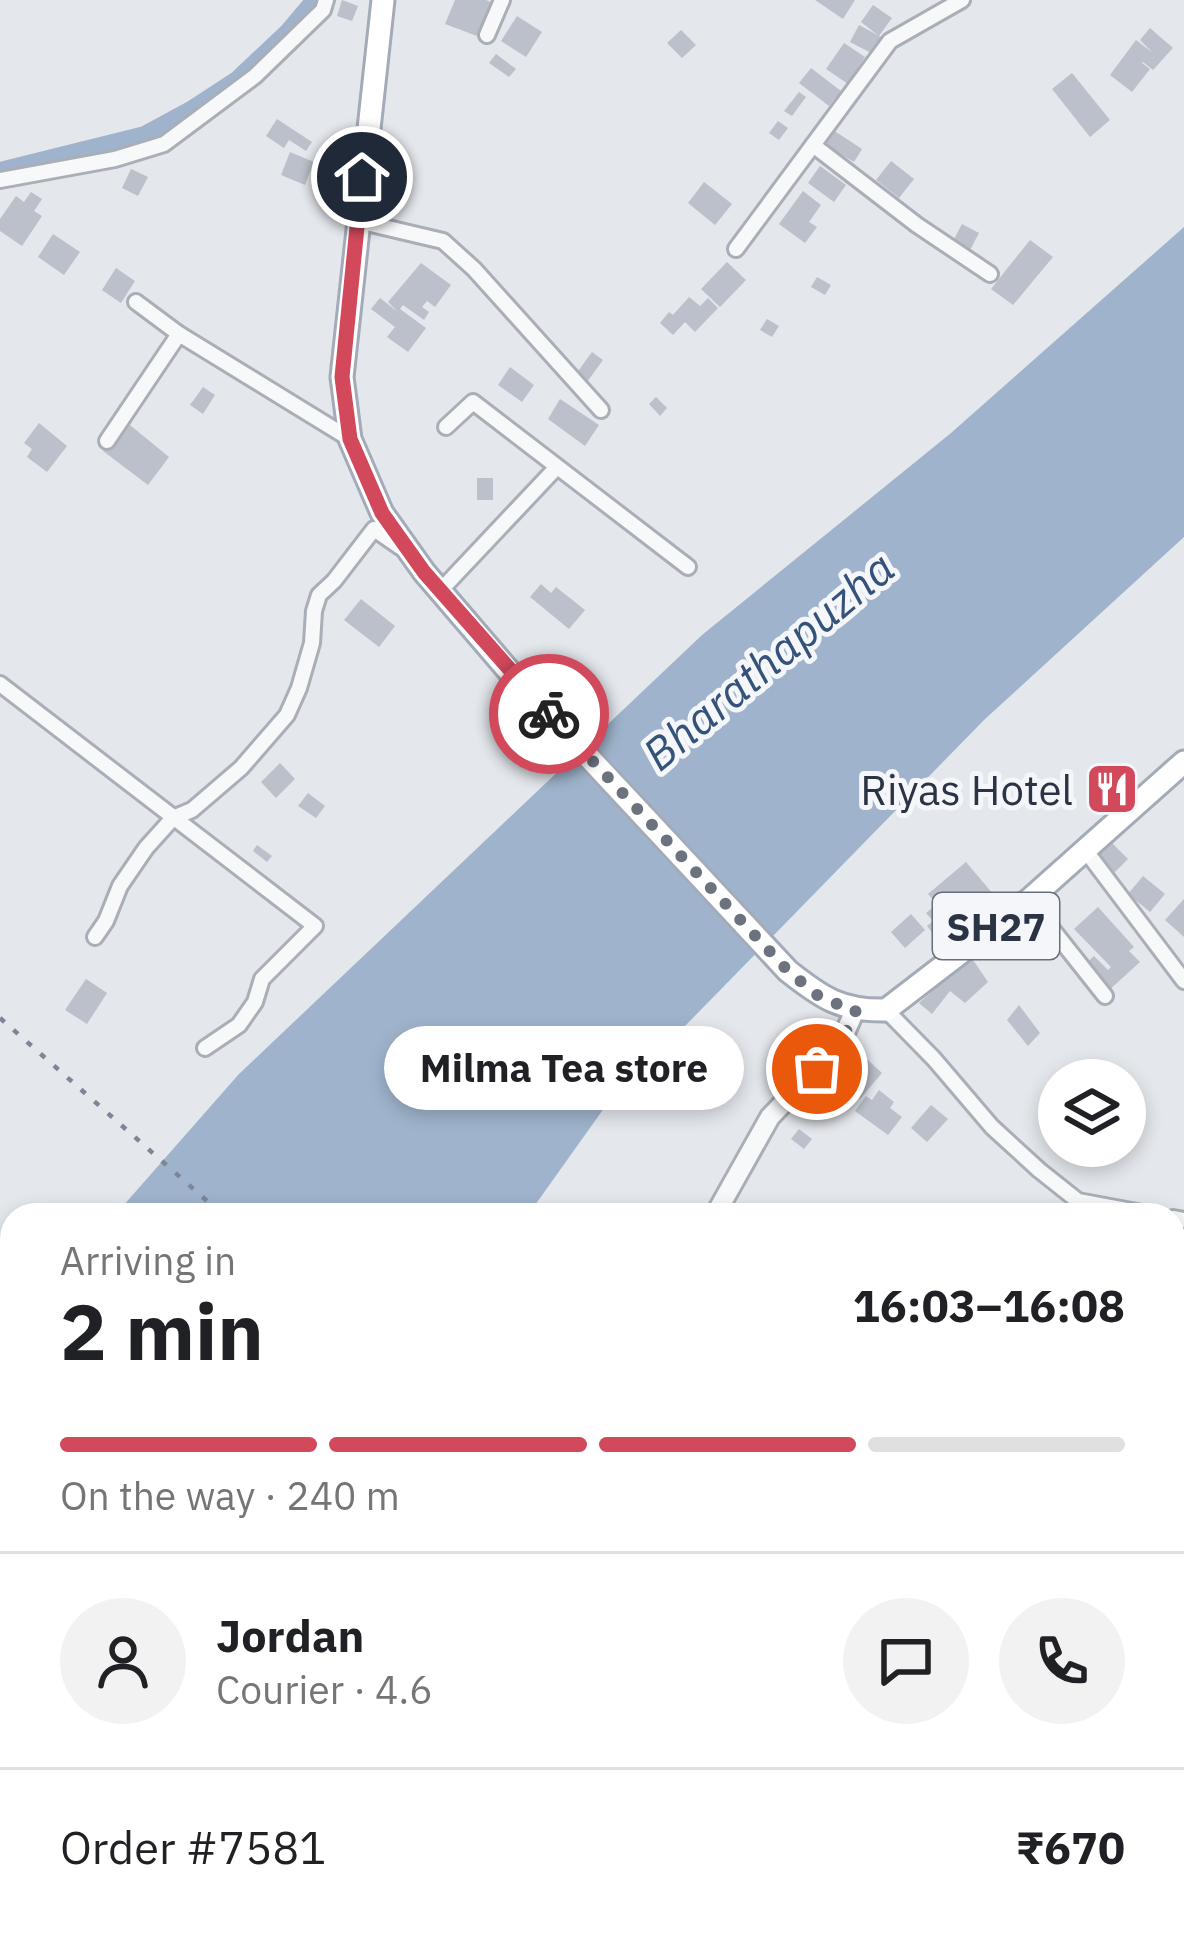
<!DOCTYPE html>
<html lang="en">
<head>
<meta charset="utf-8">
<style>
  :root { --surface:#fff; --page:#f2f2f2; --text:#202124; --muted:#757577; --line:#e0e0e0; --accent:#d1495b }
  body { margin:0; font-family:"IBM Plex Sans",sans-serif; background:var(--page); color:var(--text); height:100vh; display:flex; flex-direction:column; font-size:45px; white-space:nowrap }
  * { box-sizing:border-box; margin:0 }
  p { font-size:39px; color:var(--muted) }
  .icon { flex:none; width:66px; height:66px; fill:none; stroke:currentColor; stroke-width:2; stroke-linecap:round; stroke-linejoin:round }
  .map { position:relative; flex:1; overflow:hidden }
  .details { position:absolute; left:0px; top:1203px; width:1185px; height:747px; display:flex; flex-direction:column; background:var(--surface); border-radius:36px 36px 0 0; box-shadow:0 6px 18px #0003 }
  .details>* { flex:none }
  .buttons { position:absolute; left:1038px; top:1059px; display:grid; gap:24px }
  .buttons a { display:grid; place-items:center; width:108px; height:108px; border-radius:50%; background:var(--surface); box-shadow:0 6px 18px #0003; font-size:60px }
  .pin { position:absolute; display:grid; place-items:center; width:102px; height:102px; color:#fff; margin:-51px; border:6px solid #fff; border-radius:50%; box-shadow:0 3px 12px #0007 }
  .courier { position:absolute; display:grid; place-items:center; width:120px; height:120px; margin:-60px; border:9px solid #d1495b; border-radius:50%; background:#fff; color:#222; box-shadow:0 3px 15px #0007 }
  .bubble { position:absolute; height:84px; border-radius:42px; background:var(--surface); box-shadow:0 6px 18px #0003; font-size:39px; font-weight:800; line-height:84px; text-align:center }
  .overview em { font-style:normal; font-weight:800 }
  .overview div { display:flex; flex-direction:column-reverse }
  .overview { display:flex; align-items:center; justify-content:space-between; height:204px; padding:0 60px }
  h1 { font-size:78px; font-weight:800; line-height:90px }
  .bar { display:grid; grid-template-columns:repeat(4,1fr); gap:18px 12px; align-content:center; height:144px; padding:0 60px }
  .bar i { height:15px; border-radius:9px; background:var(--line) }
  .bar .selected { background:var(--accent) }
  .bar p { grid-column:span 4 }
  .line { display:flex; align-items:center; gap:30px; padding:0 60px; border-top:3px solid var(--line) }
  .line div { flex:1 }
  .round { display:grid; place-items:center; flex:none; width:126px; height:126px; border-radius:63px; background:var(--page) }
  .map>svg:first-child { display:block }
  .water { fill:#9fb4cc }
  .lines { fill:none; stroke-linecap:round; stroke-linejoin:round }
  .canal { stroke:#9fb4cc; stroke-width:18 }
  .building { fill:#bbc0ca }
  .minor-casing { stroke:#a9aeb7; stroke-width:20 }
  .tertiary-casing { stroke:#a9aeb7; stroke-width:24 }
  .primary-casing { stroke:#a3abb8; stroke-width:27 }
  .minor { stroke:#f7f8fa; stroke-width:14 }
  .tertiary { stroke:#f7f8fa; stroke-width:18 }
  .primary { stroke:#fff; stroke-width:21 }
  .rail { stroke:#7d8696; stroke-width:4.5; stroke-dasharray:6 12; stroke-linecap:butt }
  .done { stroke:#6c737f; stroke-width:12; stroke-dasharray:0 21.6 }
  .route { stroke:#d1495b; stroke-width:15 }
  .labels { text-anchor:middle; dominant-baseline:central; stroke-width:10; stroke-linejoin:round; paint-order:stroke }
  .shield { fill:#f4f6f9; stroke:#676e7b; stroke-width:3 }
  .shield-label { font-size:39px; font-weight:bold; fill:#2b3445 }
  .poi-label { font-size:42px; fill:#2b3445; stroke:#f4f6f9; text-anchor:end }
  .water-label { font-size:45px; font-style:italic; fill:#34527a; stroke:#f4f6f9 }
</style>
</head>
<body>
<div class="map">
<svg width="1184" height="1949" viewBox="0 0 1184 1949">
  <rect width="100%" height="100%" fill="#e4e7ec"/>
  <g class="water">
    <polygon points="1184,227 1184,537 984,720 602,1111 528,1215 115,1215 239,1074 702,635 951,433"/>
    <polygon points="12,1331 12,1859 0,1869 0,1345"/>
  </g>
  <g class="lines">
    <g class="canal">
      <polyline points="0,171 145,135 191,110 237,80 288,32 315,0"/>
      <polyline points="1173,1317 1184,1313"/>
    </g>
  </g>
  <g class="building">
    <polygon points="342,0 358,6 352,21 337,16"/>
    <polygon points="455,0 486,0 498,5 491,23 484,20 477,36 445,24"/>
    <polygon points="815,0 855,0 843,19"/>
    <polygon points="873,5 892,18 879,36 861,22"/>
    <polygon points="517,16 542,32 526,57 501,41"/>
    <polygon points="859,25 885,39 877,56 850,42"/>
    <polygon points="1150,28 1173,48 1153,70 1143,62 1142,63 1150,69 1132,92 1110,75 1136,40 1153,53 1140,40"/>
    <polygon points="681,30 696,45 682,58 667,43"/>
    <polygon points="844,43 865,57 848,84 826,69"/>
    <polygon points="496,54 516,69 509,77 489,63"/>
    <polygon points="811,68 841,91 829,106 799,83"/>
    <polygon points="1072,73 1110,120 1090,137 1052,89"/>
    <polygon points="799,92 806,97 792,116 784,111"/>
    <polygon points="277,119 312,142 306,151 289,140 284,148 266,136"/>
    <polygon points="778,121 788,128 779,140 769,133"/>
    <polygon points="833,130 862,149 854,162 824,144"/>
    <polygon points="290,152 314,162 305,185 281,175"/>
    <polygon points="891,161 914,179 899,198 876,180"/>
    <polygon points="820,166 846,185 834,202 808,183"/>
    <polygon points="131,169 148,177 138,196 122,188"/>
    <polygon points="704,182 732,204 715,225 688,203"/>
    <polygon points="803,191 821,205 809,222 817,227 805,243 779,224"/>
    <polygon points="31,192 42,199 34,211 42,216 22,246 0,231 0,219 16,196 24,202"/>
    <polygon points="962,224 979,233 969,252 952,243"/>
    <polygon points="53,234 80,252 64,275 38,257"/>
    <polygon points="1030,240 1053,257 1013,305 991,289"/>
    <polygon points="727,262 746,280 720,307 701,289"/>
    <polygon points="421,263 451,285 435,307 427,301 422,307 429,312 424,320 403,305 400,309 426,328 408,352 387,337 395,327 371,309 380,298 398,312 388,302"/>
    <polygon points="116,268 135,281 121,303 102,290"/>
    <polygon points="817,277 831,285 825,295 811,287"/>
    <polygon points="689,297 700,306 708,298 718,308 695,332 685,322 673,335 660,323 669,312 673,315"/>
    <polygon points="767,319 779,326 772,337 760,330"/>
    <polygon points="592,352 603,360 587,382 576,374"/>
    <polygon points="510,367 534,385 522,402 498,385"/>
    <polygon points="203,387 215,395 203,414 190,405"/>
    <polygon points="656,397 667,408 660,416 649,404"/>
    <polygon points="560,399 599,425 585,446 548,419"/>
    <polygon points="125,421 169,457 148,485 103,451"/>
    <polygon points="39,423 67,446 47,472 27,457 32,449 24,443"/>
    <rect x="477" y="478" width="16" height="22"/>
    <polygon points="541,584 551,593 556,587 585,610 569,629 530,597"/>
    <polygon points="361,599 395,626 379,647 344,620"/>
    <polygon points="280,763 295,779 276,798 261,782"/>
    <polygon points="308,793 325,806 316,818 298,806"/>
    <polygon points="1109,840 1128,859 1113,874 1094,855"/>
    <polygon points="257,845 272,856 267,862 253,851"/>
    <polygon points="966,862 993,894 938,940 927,926 933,921 926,913 937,904 928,894"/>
    <polygon points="1143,876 1165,894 1150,912 1128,894"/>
    <polygon points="1184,899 1184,937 1165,920"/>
    <polygon points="1098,907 1134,947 1129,951 1140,962 1107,992 1083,966 1094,956 1108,970 1111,967 1074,929"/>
    <polygon points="911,914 925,930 905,948 891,932"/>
    <polygon points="971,957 988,982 965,1003 950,991 932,1014 919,1003"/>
    <polygon points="86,979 107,993 87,1024 65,1010"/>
    <polygon points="1019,1005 1040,1033 1028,1046 1007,1020"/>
    <polygon points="859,1052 882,1073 860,1099 836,1075"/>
    <polygon points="879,1090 894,1102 890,1108 902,1117 888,1135 855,1111 866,1096 872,1100"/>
    <polygon points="931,1105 948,1119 927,1142 911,1128"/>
    <polygon points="799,1129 812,1139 804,1149 791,1139"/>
  </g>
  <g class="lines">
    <g class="minor-casing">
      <g id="minor">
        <polyline points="487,35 502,0"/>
        <polyline points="813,145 917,225 990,274"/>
        <polyline points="0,180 115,159 164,144 255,76 323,10 326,0"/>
        <polyline points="358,221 443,241 474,269 601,410"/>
        <polyline points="736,249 890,41 962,0"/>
        <polyline points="136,302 179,334 350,439"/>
        <polyline points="446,427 473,402 688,567"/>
        <polyline points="107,441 179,334"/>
        <polyline points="440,591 556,468"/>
        <polyline points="0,684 315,926 262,979 255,1002 239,1025 205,1048"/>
        <polyline points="1086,851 1184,981"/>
        <polyline points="1029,900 1105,996"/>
        <polyline points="95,937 106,921 120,886 146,848 173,818 192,810 241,768 287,715 299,688 312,643 314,611 319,595 334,581 374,529 400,547"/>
        <polyline points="886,1010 934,1059 992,1127 1039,1170 1078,1201 1153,1215"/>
        <polyline points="1173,1218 1184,1220"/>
        <polyline points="1173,1326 1184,1321"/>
        <polyline points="534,1938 549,1949"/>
        <polyline points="835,1938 835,1939"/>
        <polyline points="715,1949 722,1938"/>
      </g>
    </g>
    <g class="tertiary-casing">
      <g id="tertiary">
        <polyline points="715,1215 770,1117 840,1044 855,1010"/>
        <polyline points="170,1949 176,1938"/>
      </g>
    </g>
    <g class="primary-casing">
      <path id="primary" d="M383,0L342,377L350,439L382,513L424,572L514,677L788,971C822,998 841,1011 886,1010L1029,900L1184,762"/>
    </g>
    <use href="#minor" class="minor"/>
    <use href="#tertiary" class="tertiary"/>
    <use href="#primary" class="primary"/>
    <g class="rail">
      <polyline points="0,1018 223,1215"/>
      <polyline points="1079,1938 1094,1949"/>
    </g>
  </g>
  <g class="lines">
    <polyline class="done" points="549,714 788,971 822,999 856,1010 840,1044 817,1069"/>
    <polyline class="route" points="362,177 342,377 350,439 382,513 424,572 549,714"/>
  </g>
  <defs>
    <g id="restaurant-square" transform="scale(2.7)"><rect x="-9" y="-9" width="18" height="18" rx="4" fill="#d1495b" stroke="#f4f6f9"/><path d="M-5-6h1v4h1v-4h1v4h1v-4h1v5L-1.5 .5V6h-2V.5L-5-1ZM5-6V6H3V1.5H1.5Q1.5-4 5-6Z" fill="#fff"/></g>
  </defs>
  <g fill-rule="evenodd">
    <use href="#restaurant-square" x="1112" y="789"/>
  </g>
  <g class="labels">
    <rect class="shield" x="933" y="893" width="126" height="66" rx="9"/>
    <g class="shield-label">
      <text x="996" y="926">SH27</text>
    </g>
    <g class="poi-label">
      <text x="1073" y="789">Riyas Hotel</text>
    </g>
    <g class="water-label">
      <text transform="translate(768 660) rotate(-40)">Bharathapuzha</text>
    </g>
  </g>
</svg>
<div class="buttons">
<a><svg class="icon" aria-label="layers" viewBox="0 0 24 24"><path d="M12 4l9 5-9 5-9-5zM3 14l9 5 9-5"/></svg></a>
</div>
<div class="pin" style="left:817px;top:1069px;background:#ea580c"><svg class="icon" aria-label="bag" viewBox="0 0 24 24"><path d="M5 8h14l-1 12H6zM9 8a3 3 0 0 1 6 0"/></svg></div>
<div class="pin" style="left:362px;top:177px;background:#1f2937"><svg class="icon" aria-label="home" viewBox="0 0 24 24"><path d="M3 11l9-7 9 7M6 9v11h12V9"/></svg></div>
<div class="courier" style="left:549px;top:714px"><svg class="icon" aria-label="bike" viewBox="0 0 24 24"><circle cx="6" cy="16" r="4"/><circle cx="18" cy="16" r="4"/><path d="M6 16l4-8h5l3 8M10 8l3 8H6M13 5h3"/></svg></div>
<div class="bubble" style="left:384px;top:1026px;width:360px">Milma Tea store</div>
<section class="details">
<div class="overview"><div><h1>2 min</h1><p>Arriving in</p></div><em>16:03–16:08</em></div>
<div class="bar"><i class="selected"></i><i class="selected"></i><i class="selected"></i><i></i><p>On the way · 240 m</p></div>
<div class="line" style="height:216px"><a class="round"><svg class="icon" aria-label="person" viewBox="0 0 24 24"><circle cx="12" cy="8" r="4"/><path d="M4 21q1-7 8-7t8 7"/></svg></a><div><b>Jordan</b><p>Courier · 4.6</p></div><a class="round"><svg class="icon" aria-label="chat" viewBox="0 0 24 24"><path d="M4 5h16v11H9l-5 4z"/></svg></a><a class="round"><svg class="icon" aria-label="phone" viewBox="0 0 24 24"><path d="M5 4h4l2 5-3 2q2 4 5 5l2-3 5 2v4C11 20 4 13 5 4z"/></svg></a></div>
<div class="line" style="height:156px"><div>Order #7581</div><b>₹670</b></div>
</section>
</div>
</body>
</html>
